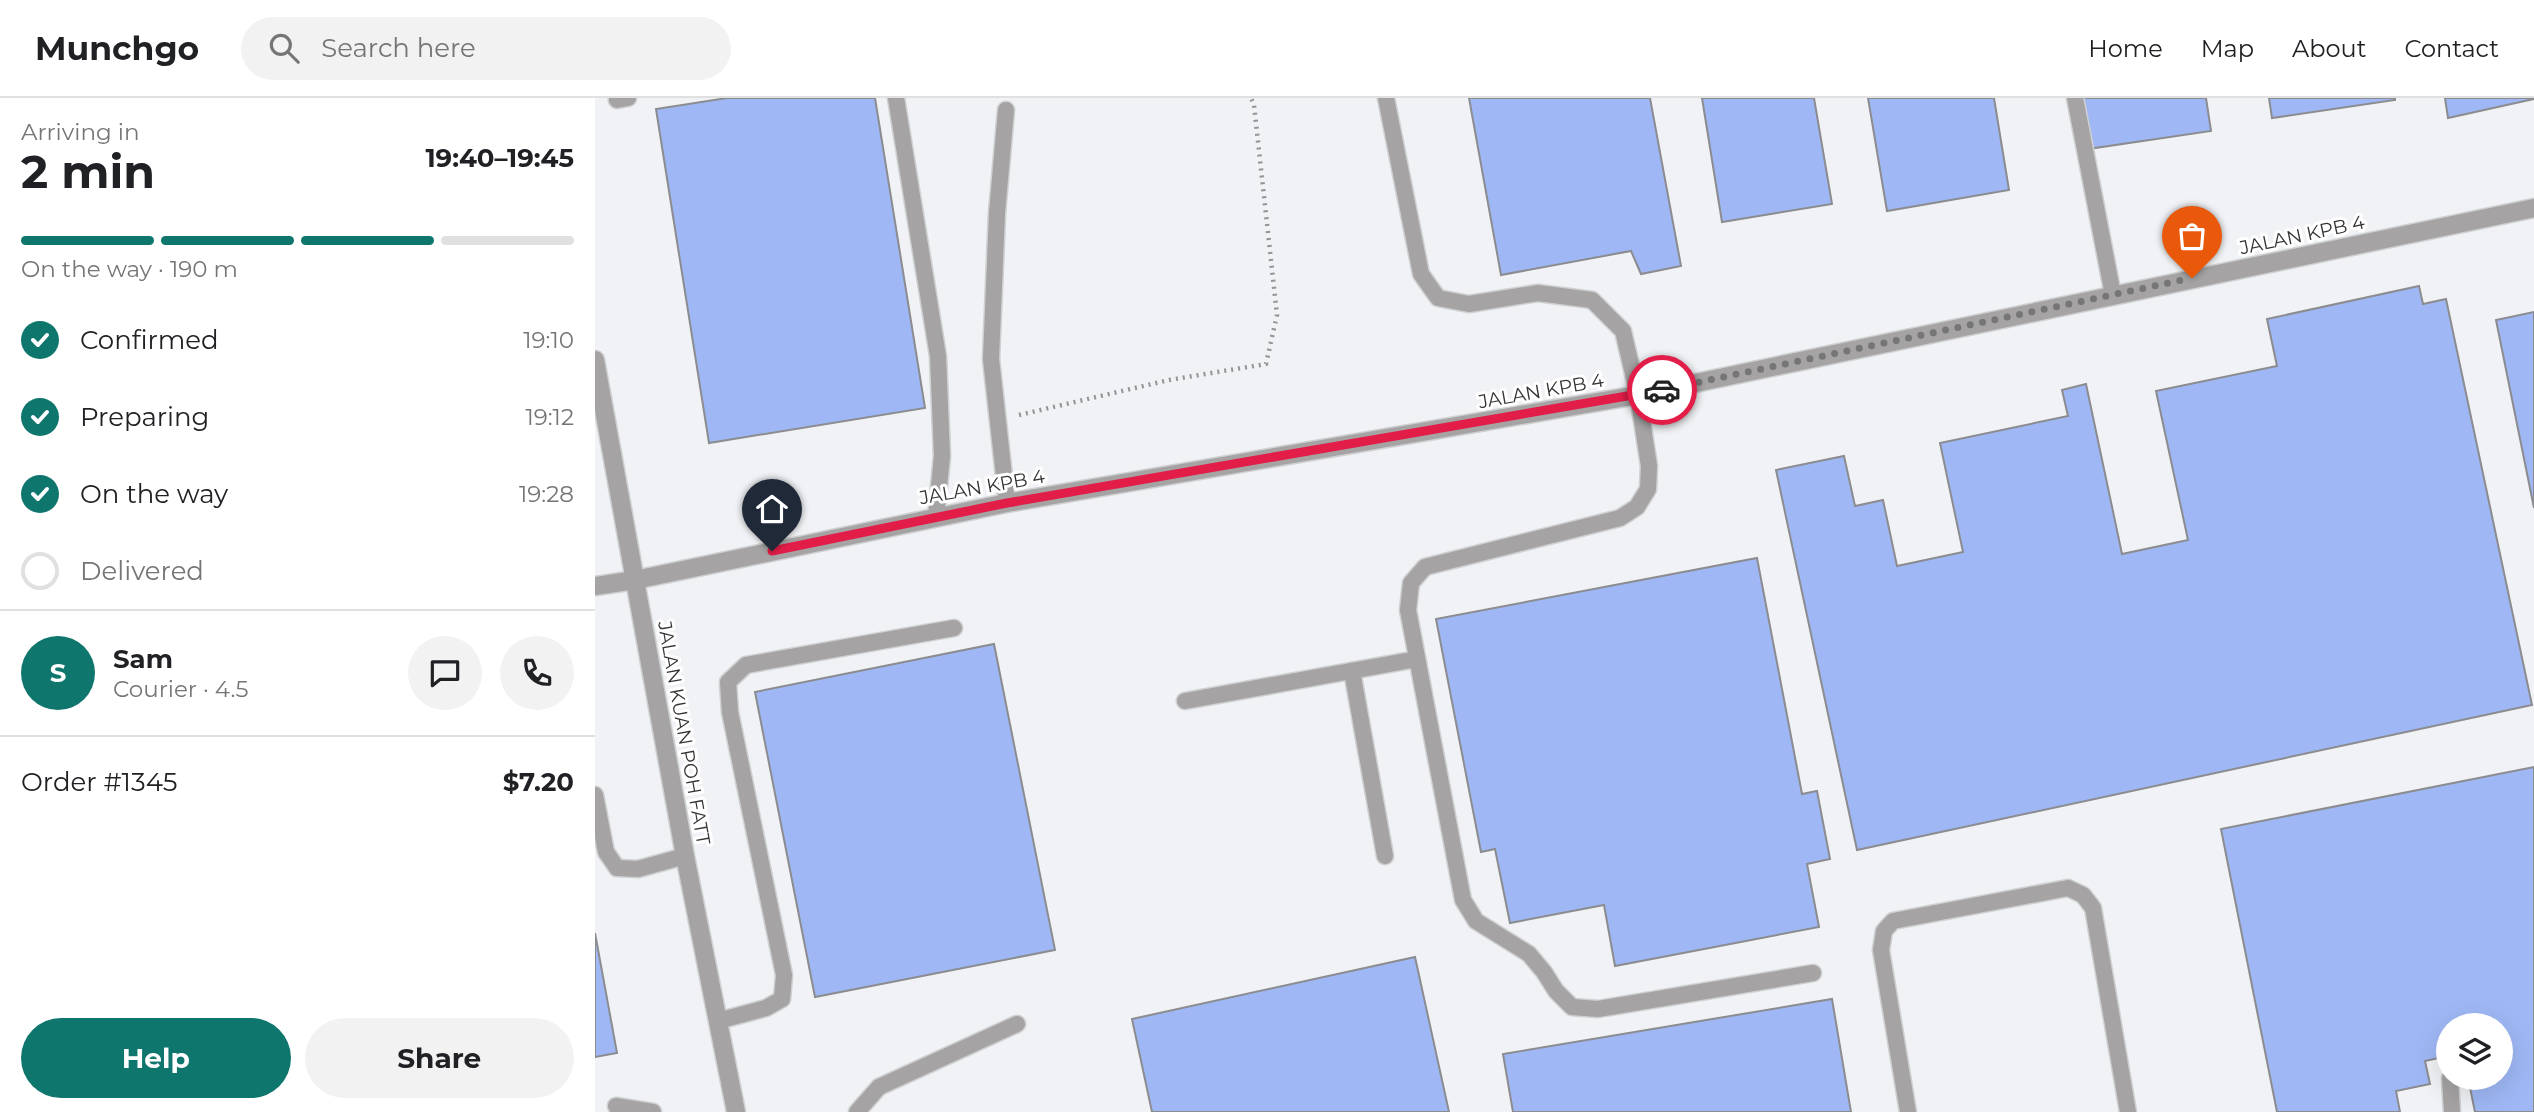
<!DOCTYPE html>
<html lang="en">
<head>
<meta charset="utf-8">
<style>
  :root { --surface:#fff; --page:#f2f2f2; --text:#202124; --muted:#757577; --line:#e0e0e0; --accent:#0f766e }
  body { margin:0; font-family:Montserrat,sans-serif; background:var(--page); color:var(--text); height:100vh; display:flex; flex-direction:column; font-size:26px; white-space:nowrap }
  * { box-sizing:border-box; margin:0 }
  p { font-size:23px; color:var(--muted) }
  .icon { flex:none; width:38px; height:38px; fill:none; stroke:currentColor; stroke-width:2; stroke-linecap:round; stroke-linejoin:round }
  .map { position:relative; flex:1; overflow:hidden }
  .sheet { display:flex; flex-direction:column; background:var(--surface); width:595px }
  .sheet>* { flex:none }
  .tools { position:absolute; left:1841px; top:915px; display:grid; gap:14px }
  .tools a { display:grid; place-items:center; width:77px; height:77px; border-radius:50%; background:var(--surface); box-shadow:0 7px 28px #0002; font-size:35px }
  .pin { position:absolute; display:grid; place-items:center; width:60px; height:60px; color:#fff; margin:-72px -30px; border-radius:50% 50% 50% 0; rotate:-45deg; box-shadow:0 0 7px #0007 }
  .pin .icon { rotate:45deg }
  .courier { position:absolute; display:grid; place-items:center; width:70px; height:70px; margin:-35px; border:5px solid #e11d48; border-radius:50%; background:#fff; color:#222; box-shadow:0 2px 9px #0007 }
  .overview em { font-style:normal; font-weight:700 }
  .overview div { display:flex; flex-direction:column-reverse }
  .overview { display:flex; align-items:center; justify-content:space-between; height:119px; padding:0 21px }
  h1 { font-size:46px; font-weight:700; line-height:52px }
  .bar { display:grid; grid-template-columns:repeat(4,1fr); gap:10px 7px; align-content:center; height:84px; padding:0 21px }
  .bar i { height:9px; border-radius:5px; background:var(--line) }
  .bar .selected { background:var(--accent) }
  .bar p { grid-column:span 4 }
  .line { display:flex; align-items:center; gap:18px; padding:0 21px; border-top:2px solid var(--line) }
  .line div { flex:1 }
  .round { display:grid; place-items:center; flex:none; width:74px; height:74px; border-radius:37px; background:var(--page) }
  ol { padding:0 21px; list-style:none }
  li { display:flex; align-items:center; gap:21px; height:77px }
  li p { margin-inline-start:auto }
  li .icon { padding:7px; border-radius:50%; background:var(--accent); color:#fff; stroke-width:4 }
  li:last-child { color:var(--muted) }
  li i { width:38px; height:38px; border:4px solid var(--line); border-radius:50% }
  .cta { display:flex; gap:14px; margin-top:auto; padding:14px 21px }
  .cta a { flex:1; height:80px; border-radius:42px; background:var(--accent); color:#fff; font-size:28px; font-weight:700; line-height:80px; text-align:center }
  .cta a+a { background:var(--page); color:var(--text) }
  header { display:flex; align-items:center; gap:42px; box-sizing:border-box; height:98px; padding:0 35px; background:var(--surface); border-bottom:2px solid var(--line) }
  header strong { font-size:33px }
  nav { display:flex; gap:38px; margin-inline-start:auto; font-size:24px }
  .search { width:490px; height:63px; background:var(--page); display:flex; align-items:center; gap:18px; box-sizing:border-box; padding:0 24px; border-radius:38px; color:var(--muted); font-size:26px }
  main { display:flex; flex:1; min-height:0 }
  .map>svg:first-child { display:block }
  .building { fill:#9fb8f5; stroke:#8b8c8f; stroke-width:2 }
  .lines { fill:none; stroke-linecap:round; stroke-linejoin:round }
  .lane-casing { stroke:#cfd0d2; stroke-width:19 }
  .street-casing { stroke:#cfd0d2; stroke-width:21 }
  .path { stroke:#949496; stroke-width:4.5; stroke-dasharray:2 5; stroke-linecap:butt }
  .lane { stroke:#a5a3a3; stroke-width:16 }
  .street { stroke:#a5a3a3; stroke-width:18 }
  .done { stroke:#767678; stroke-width:7; stroke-dasharray:0 12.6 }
  .route { stroke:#e11d48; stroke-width:9 }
  .labels { text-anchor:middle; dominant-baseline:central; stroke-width:6; stroke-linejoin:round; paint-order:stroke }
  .street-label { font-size:19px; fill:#343435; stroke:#fff }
</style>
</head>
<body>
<header>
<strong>Munchgo</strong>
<div class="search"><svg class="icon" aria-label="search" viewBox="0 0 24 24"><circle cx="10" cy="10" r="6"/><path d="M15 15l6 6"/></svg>Search here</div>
<nav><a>Home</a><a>Map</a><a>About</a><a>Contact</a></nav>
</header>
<main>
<section class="sheet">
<div class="overview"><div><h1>2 min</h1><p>Arriving in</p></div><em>19:40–19:45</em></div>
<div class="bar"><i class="selected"></i><i class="selected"></i><i class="selected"></i><i></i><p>On the way · 190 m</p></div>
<ol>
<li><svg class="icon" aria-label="check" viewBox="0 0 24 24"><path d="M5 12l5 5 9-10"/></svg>Confirmed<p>19:10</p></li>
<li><svg class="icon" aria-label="check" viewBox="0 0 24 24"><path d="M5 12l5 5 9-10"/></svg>Preparing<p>19:12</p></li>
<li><svg class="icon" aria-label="check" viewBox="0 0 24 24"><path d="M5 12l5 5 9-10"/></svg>On the way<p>19:28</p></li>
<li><i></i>Delivered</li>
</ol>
<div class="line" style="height:126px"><b class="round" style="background:var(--accent);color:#fff">S</b><div><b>Sam</b><p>Courier · 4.5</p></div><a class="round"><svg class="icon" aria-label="chat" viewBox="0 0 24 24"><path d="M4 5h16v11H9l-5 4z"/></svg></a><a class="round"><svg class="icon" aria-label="phone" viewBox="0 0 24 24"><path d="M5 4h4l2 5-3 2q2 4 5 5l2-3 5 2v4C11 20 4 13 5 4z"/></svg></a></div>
<div class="line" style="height:91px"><div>Order #1345</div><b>$7.20</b></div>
<div class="cta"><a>Help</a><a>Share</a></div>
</section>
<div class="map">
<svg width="1939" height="1014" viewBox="0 0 1939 1014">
  <rect width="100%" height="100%" fill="#f1f2f5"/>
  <g class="building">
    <polygon points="132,0 280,0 330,310 114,345 61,11"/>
    <polygon points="874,0 1055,0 1086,168 1046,176 1036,153 906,177"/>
    <polygon points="1107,0 1219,0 1237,106 1127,124"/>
    <polygon points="1273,0 1399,0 1414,92 1292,113"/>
    <polygon points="1486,0 1611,0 1616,33 1493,51"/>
    <polygon points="1674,0 1800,0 1800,2 1677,20"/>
    <polygon points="1850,0 1939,0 1939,1 1853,20"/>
    <polygon points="1824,188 1828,206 1851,201 1937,607 1262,752 1181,372 1249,358 1260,408 1288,402 1302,468 1368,454 1345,345 1473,318 1467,292 1491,286 1527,456 1593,442 1561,293 1682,268 1672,221"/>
    <polygon points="1939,214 1939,410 1901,222"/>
    <polygon points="1162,460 1207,696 1222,693 1235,761 1212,766 1224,829 1020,868 1009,807 915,825 900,751 886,754 841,521"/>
    <polygon points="399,546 460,852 220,899 160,594"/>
    <polygon points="1939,669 1939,1014 1880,1014 1873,980 1906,980 1906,928 1853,928 1853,958 1830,963 1835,986 1801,993 1805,1014 1682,1014 1626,731"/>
    <polygon points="0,835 22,955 0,959"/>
    <polygon points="820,859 854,1014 557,1014 537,921"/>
    <polygon points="1237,901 1256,1014 918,1014 908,956"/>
  </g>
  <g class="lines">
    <g class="lane-casing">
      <g id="lane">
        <polyline points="301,0 343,258 347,358 341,419"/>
        <polyline points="791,0 826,176 843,200 874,206 943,195 997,202 1028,233 1043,297 1054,368 1053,391 1042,409 1025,420 830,469 816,485 813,512 868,802 881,823 934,856 949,874 961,893 977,909 1003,911 1218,875"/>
        <polyline points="1480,0 1518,197"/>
        <polyline points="22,2 33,0"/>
        <polyline points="411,12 402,115 396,261 412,405"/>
        <polyline points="757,573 790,758"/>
        <polyline points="590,603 822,561"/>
        <polyline points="0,697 11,754 22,770 43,771 90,758"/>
        <polyline points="123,923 171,910 187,901 189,877 135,614 133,584 151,567 359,530"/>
        <polyline points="1855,980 1857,1014"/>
        <polyline points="21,1008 58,1014"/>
        <polyline points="262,1014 284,989 422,926"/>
        <polyline points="1313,1014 1286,852 1289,833 1298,823 1473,790 1488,797 1498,810 1533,1014"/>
      </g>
    </g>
    <g class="street-casing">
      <g id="street">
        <polyline points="0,262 90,758 141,1014"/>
        <polyline points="0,488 40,482 412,405 1043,297 1939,110"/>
      </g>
    </g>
    <polyline class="path" points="424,317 574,282 671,266 682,217 659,7 656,0"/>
    <use href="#lane" class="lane"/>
    <use href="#street" class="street"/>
  </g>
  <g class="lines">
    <polyline class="done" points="1067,292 1597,180"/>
    <polyline class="route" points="177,453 412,405 1067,292"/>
  </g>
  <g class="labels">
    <g class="street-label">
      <text transform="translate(1707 137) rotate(-12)">JALAN KPB 4</text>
      <text transform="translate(946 293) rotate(-10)">JALAN KPB 4</text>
      <text transform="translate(387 389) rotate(-10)">JALAN KPB 4</text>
      <text transform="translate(89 635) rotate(80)">JALAN KUAN POH FATT</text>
    </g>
  </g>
</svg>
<div class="tools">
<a><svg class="icon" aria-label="layers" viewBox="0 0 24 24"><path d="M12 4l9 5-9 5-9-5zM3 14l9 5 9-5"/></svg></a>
</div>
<div class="pin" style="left:1597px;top:180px;background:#ea580c"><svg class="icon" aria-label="bag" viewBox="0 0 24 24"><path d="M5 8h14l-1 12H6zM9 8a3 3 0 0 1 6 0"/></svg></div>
<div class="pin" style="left:177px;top:453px;background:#1f2937"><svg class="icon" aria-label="home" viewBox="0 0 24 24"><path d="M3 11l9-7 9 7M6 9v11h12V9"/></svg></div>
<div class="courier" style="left:1067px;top:292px"><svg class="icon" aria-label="car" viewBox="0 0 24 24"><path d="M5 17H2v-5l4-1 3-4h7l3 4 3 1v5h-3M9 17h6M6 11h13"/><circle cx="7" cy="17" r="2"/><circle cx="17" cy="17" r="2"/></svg></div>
</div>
</main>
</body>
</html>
